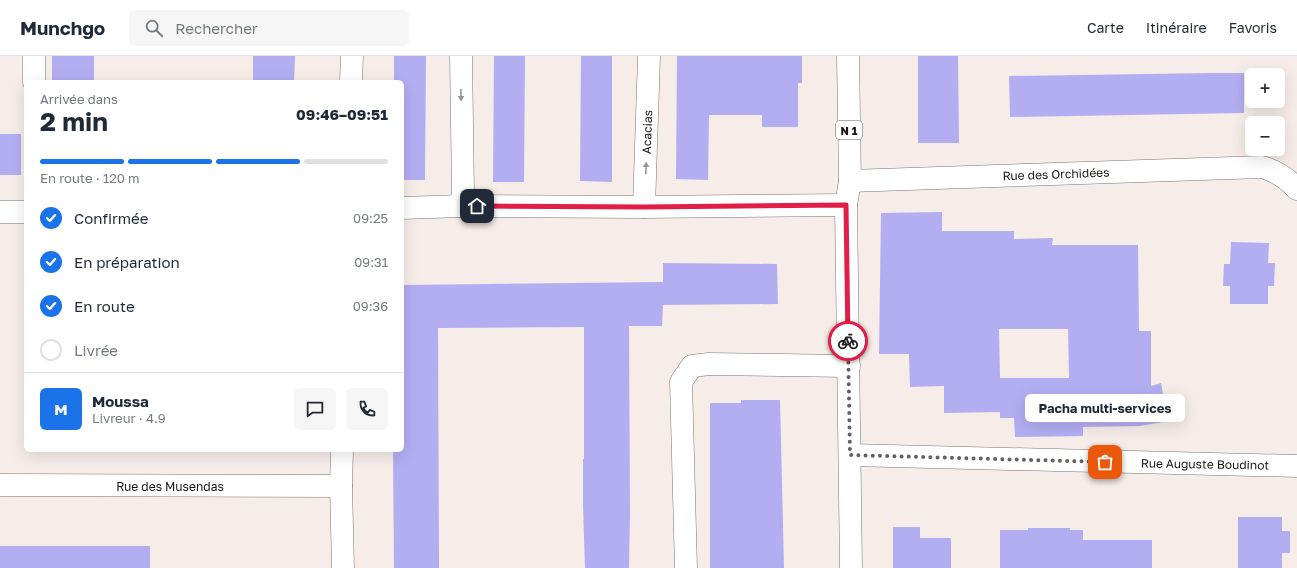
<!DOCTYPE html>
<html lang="fr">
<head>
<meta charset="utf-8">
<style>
  :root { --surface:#fff; --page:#f6f6f7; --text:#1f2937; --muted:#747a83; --line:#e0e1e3; --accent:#1a73e8 }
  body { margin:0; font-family:"Golos Text",sans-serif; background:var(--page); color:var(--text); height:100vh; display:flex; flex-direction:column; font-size:15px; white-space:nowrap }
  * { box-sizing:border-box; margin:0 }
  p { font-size:13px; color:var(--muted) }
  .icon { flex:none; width:22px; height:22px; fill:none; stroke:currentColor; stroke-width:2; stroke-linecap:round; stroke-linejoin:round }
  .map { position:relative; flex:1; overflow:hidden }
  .panel { position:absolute; left:24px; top:24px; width:380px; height:372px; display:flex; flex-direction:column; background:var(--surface); border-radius:6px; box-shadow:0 4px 16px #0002 }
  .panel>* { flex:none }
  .tools { position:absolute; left:1245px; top:12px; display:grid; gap:8px }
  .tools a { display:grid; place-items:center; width:40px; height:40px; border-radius:6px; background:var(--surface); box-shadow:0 4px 16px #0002; font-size:20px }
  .pin { position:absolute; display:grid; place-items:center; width:34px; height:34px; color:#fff; margin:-17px; border-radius:8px; box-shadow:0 2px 6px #0006 }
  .courier { position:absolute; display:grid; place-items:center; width:40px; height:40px; margin:-20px; border:3px solid #e11d48; border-radius:50%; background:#fff; color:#222; box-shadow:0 1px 5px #0007 }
  .bubble { position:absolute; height:28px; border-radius:6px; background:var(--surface); box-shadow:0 4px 16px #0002; font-size:13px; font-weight:700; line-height:28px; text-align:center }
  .overview em { font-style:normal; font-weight:700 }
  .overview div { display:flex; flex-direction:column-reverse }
  .overview { display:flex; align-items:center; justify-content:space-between; height:68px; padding:0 16px }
  h1 { font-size:26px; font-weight:700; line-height:30px }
  .bar { display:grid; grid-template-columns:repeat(4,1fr); gap:6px 4px; align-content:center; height:48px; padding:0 16px }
  .bar i { height:5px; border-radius:3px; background:var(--line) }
  .bar .selected { background:var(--accent) }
  .bar p { grid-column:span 4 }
  .line { display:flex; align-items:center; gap:10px; padding:0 16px; border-top:1px solid var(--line) }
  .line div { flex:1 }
  .round { display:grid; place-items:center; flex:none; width:42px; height:42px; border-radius:6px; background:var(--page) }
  ol { padding:0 16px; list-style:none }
  li { display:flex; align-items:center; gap:12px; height:44px }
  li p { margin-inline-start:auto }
  li .icon { padding:4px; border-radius:50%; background:var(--accent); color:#fff; stroke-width:4 }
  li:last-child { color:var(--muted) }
  li i { width:22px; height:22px; border:2px solid var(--line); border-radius:50% }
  header { display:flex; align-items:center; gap:24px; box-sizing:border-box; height:56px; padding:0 20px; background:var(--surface); border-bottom:1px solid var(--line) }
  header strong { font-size:19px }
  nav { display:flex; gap:22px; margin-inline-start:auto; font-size:14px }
  .search { width:280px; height:36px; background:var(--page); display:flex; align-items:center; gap:10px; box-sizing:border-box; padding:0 14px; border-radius:6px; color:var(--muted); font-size:15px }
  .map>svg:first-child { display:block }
  .building { fill:#b3adf2; fill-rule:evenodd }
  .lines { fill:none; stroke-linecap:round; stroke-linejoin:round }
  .minor-casing { stroke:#7d7471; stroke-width:23 }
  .primary-casing { stroke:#7d7471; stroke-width:23 }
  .minor { stroke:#fff; stroke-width:22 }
  .primary { stroke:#fff; stroke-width:22 }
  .oneway { fill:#979594 }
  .done { stroke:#65605d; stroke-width:4; stroke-dasharray:0 7.2 }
  .route { stroke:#e11d48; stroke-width:5 }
  .labels { text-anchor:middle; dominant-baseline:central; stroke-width:3; stroke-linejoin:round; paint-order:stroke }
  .shield { fill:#fff; stroke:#5d5a59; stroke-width:1 }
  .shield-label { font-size:11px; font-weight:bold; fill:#171412 }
  .street-label { font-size:12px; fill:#171412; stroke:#fff }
</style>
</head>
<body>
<header>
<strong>Munchgo</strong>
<div class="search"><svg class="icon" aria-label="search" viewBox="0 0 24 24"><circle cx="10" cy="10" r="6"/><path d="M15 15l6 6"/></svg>Rechercher</div>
<nav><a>Carte</a><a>Itinéraire</a><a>Favoris</a></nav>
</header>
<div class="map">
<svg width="1297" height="512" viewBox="0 0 1297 512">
  <rect width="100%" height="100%" fill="#f6ece8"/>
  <g class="building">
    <rect x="52" y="0" width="42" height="26"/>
    <polygon points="253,0 295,0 294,26 253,26"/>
    <polygon points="394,0 426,0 425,124 402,124 402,26 394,26"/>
    <polygon points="494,0 525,0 524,126 493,126"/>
    <polygon points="581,0 612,0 612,126 580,125"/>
    <polygon points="677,0 802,0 802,27 798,27 798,71 762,71 762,59 709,59 708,124 676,123"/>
    <polygon points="918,0 958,0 959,87 918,87"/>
    <polygon points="1212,17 1244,17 1244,57 1010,61 1009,20"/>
    <rect x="0" y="78" width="21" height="41"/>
    <path d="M942,156V175H1014V183L1053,182L1052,189H1138L1139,275H1151V330L1161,327L1168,365L1140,370L1083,371V380L1015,381L1014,362H1000V356L944,357V330L910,331L909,298H879L881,157ZM999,273H1068L1069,322H1000Z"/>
    <polygon points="1231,186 1269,187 1268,207 1275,207 1274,230 1268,230 1268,248 1230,248 1230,230 1223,230 1224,208 1230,208"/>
    <polygon points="663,207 777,208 778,248 663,249 662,270 629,270 630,457 629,512 585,512 583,450 583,403 584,403 584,271 438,272 439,512 394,512 393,394 402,394 402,229 663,226"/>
    <polygon points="741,344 780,344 784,512 710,512 710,347 741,347"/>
    <polygon points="1238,461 1282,461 1282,475 1290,475 1290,497 1282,497 1282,512 1238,512"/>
    <polygon points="893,471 920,471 920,482 951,482 951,512 893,512"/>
    <polygon points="1028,472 1070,472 1070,474 1083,474 1083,484 1152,484 1152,512 1000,512 1000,474 1028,474"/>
    <rect x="0" y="490" width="150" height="22"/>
  </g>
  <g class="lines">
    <g class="minor-casing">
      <g id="minor">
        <polyline points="461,0 463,136 461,150"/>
        <polyline points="34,26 34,0"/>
        <polyline points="351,26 352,0"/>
        <path d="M850,125L1262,111C1276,115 1287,122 1297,133"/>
        <polyline points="644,151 649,0"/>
        <polyline points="402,152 461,150 644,151 846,149"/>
        <polyline points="0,156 26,156"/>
        <polyline points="342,394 341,430 343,512"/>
        <polyline points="850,399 1297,410"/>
        <polyline points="0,429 341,430"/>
        <polyline points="686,512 681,326 692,310 709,308 849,310"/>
      </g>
    </g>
    <g class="primary-casing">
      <polyline id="primary" points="848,0 850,125 846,149 851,512"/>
    </g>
    <use href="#minor" class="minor"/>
    <use href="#primary" class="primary"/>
  </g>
  <defs><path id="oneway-solid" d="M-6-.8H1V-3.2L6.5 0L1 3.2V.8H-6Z"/></defs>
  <g class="oneway">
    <use href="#oneway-solid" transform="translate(461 39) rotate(89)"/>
    <use href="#oneway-solid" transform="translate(646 112) rotate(-88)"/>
  </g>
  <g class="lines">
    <polyline class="done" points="848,285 850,399 1105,406"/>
    <polyline class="route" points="477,150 644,151 846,149 848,285"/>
  </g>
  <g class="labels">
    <rect class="shield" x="836" y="65" width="26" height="18" rx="3"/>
    <g class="shield-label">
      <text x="849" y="74">N 1</text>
    </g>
    <g class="street-label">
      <text transform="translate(647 76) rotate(-88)">Acacias</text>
      <text transform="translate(1056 118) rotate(-2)">Rue des Orchidées</text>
      <text transform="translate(1205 408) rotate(1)">Rue Auguste Boudinot</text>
      <text x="170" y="430">Rue des Musendas</text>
    </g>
  </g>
</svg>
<div class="tools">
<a>+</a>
<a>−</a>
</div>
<div class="pin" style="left:1105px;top:406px;background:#ea580c"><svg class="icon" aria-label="bag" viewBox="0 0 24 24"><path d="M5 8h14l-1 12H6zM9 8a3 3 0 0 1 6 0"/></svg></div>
<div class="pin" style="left:477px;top:150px;background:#1f2937"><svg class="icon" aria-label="home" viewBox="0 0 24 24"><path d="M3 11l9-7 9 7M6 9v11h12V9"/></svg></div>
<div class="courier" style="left:848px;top:285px"><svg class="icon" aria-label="bike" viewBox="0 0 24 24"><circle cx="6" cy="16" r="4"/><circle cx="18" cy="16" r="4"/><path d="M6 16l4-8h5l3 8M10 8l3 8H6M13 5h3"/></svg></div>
<div class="bubble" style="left:1025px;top:338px;width:160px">Pacha multi-services</div>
<section class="panel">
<div class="overview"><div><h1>2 min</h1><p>Arrivée dans</p></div><em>09:46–09:51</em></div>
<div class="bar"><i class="selected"></i><i class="selected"></i><i class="selected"></i><i></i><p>En route · 120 m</p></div>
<ol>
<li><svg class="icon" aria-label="check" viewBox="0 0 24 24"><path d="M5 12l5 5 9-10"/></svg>Confirmée<p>09:25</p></li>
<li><svg class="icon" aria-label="check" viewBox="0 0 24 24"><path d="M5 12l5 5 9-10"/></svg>En préparation<p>09:31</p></li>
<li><svg class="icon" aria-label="check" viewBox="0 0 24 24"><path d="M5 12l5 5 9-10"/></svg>En route<p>09:36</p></li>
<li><i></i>Livrée</li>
</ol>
<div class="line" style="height:72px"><b class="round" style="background:var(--accent);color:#fff">M</b><div><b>Moussa</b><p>Livreur · 4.9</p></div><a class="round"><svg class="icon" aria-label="chat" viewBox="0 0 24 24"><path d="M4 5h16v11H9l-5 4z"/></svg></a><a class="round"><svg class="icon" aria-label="phone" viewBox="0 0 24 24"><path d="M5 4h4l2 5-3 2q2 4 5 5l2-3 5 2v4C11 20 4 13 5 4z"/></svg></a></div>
</section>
</div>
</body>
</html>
